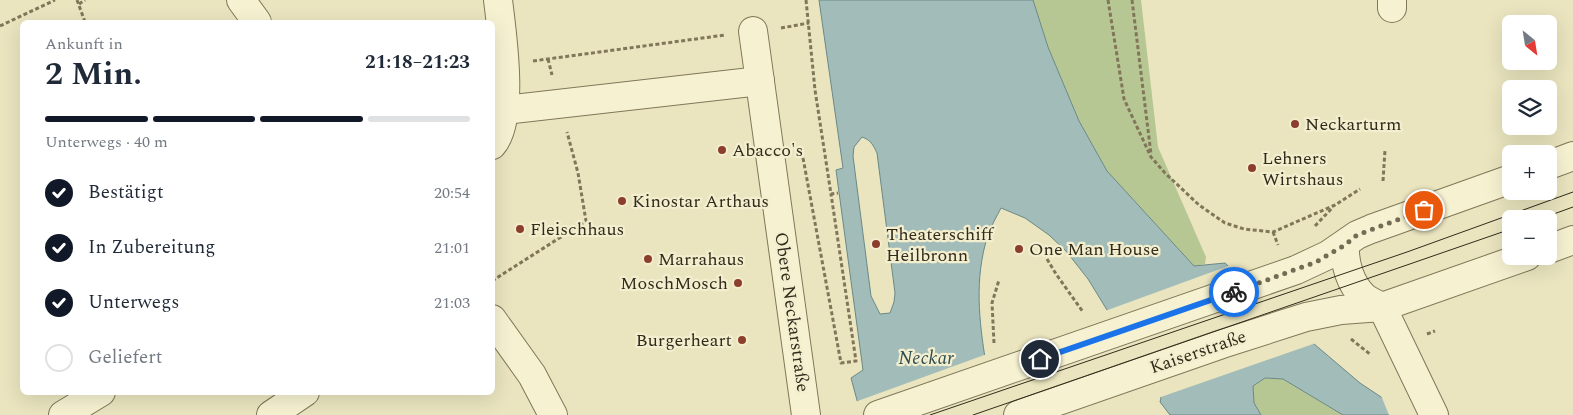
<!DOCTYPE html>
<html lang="de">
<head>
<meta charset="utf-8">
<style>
  :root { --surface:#fff; --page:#f2f2f3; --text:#1f2937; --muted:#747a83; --line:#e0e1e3; --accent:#111827 }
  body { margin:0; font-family:Spectral,serif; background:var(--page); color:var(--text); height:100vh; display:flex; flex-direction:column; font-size:19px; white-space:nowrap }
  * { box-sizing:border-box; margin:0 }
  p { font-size:16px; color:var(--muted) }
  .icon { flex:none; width:28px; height:28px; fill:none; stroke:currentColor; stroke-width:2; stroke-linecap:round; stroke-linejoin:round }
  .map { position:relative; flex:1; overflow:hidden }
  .drawer { position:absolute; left:20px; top:20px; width:475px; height:375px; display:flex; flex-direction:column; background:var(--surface); border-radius:8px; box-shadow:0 5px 20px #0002 }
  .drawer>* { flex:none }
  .needle { width:32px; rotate:150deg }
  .controls { position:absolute; left:1502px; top:15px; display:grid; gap:10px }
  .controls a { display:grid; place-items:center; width:55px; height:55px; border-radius:8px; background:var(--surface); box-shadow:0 5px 20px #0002; font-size:25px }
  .pin { position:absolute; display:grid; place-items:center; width:42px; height:42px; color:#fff; margin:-21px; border:2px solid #fff; border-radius:50%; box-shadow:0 1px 5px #0007 }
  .courier { position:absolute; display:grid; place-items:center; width:50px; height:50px; margin:-25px; border:4px solid #1a73e8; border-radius:50%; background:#fff; color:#222; box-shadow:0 1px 6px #0007 }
  .headline em { font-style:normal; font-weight:700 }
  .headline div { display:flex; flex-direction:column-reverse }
  .headline { display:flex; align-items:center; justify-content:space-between; height:85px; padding:0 25px }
  h1 { font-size:32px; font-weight:700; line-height:38px }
  .bar { display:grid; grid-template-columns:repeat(4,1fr); gap:8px 5px; align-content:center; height:60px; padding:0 25px }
  .bar i { height:6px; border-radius:4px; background:var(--line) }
  .bar .active { background:var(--accent) }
  .bar p { grid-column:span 4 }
  ol { padding:0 25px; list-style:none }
  li { display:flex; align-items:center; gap:15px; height:55px }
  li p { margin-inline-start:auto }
  li .icon { padding:5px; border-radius:50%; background:var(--accent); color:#fff; stroke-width:4 }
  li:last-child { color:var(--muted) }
  li i { width:28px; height:28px; border:2px solid var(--line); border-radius:50% }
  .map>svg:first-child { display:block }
  .green { fill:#b7c794 }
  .water { fill:#a2bcb9; stroke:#6a8987; fill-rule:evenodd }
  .pier { fill:#eae5bf }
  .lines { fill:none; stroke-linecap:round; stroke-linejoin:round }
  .minor-casing { stroke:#817659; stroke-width:30 }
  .path { stroke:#817659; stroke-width:3; stroke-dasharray:4 2.5; stroke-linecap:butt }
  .minor { stroke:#f6f2d1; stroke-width:28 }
  .tram { stroke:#322b1c; stroke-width:1 }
  .done { stroke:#726c55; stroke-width:5; stroke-dasharray:0 9 }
  .route { stroke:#1a73e8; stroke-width:6 }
  .poi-dot { fill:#8c3e2d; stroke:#f2eece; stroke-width:2 }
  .labels { text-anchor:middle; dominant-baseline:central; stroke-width:4.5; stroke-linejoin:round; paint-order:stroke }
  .poi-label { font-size:18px; fill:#322b1c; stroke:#f2eece; text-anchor:start }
  .street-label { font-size:18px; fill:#322b1c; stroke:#f2eece }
  .water-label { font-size:19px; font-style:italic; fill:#2c4c50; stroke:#f2eece }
</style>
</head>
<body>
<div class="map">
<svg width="1573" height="415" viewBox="0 0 1573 415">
  <rect width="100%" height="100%" fill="#eae5bf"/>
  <g class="green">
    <polygon points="1033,0 1141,0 1158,147 1206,257 1205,264 1194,266 1107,171 1079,121 1048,47"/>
    <polygon points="1264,378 1283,379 1343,415 1261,415 1254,403 1253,386"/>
  </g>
  <path class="water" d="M819,0H1033L1048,47L1079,121L1107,171L1194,266L1225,263L1273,309L1360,383L1381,397L1415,415H1343L1283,379L1265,378L1253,386L1254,403L1261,415H1170L1160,402L1161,398L1088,279L1066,251L1049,235L1025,218L1001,208C997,216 991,226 988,235C974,278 979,321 986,364L861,415L851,378L863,370L836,170L843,168ZM862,137C871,140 873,145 877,153L895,293L894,302L890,313L880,314L871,296L853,156L854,147Z"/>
  <g class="pier">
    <polygon points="1231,265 1274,307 1316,343 1158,398 1105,311"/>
    <polygon points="987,354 1003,415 858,415 855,402"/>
    <polygon points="1380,393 1416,413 1418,415 1389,415"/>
  </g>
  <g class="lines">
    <g class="minor-casing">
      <g id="minor">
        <polyline points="241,0 257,22"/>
        <polyline points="1392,8 1392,0"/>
        <polyline points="753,31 806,415"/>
        <polyline points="504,110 760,81"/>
        <path d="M492,145C515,120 502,33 498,0"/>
        <polyline points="1549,165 1573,156"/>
        <path d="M1345,245C1344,263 1350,284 1364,297C1369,301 1376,304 1382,307"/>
        <polyline points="1549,249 1573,240"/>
        <polyline points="1382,307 1434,415"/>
        <polyline points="492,319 532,375 553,415"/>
        <polyline points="63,415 101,392"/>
        <polyline points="271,415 305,392"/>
        <polyline points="878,415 1296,270 1328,255 1357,235 1371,229 1511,179"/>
        <polyline points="1018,415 1222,344 1306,317 1341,310 1382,307 1527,256"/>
      </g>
    </g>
    <g class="path">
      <polyline points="77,0 85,22"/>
      <polyline points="806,0 815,90 831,194 838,193"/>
      <polyline points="1108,0 1124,99 1151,157 1165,173 1199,205 1225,223 1244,229 1273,232 1335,205 1360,189"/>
      <polyline points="1132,0 1151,154"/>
      <polyline points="79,4 85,0"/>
      <polyline points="0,26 55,0"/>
      <polyline points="781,28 809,23"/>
      <polyline points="548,59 552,75"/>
      <polyline points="533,61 725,35"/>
      <polyline points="803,158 841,363 856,361 831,194"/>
      <polyline points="1383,181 1385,150"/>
      <polyline points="1315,226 1333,207"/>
      <polyline points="1273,232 1278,245"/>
      <polyline points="1047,259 1056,274 1083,312"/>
      <polyline points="492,281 586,221 578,173 567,132"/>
      <polyline points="1427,334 1435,331"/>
      <polyline points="1351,339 1371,355"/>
      <polyline points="994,343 992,303 999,280"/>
    </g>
    <use href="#minor" class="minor"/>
    <g class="tram">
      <polyline points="1540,219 1573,207"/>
      <polyline points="930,415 1407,252 1573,192"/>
      <polyline points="973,415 1511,229"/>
    </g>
  </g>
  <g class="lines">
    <polyline class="done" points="1234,292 1316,262 1345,245 1357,235 1424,210"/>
    <polyline class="route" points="1040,359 1234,292"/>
  </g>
  <g class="poi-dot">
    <circle cx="1295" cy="124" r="5"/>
    <circle cx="722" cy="150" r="5"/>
    <circle cx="1252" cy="168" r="5"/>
    <circle cx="622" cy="201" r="5"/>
    <circle cx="520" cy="229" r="5"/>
    <circle cx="876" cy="244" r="5"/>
    <circle cx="1019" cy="249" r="5"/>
    <circle cx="648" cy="259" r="5"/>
    <circle cx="738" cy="283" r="5"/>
    <circle cx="742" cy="340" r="5"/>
  </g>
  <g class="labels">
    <g class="poi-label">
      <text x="1305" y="124">Neckarturm</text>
      <text x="732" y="150">Abacco's</text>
      <text x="1262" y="158">Lehners<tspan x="1262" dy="21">Wirtshaus</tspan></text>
      <text x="632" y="201">Kinostar Arthaus</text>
      <text x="530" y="229">Fleischhaus</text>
      <text x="886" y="234">Theaterschiff<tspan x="886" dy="21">Heilbronn</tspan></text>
      <text x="1029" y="249">One Man House</text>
      <text x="658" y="259">Marrahaus</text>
      <text x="728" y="283" text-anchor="end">MoschMosch</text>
      <text x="732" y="340" text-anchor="end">Burgerheart</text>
    </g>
    <g class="street-label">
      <text transform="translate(792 312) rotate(82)">Obere Neckarstraße</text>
      <text transform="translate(1198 352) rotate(-19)">Kaiserstraße</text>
    </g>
    <g class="water-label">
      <text x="926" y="358">Neckar</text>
    </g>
  </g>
</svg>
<div class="controls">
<a><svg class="needle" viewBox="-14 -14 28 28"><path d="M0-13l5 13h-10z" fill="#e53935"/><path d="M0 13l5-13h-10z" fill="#747a83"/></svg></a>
<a><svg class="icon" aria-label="layers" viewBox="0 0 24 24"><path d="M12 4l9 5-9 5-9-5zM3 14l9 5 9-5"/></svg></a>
<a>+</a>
<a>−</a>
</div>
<div class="pin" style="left:1424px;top:210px;background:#ea580c"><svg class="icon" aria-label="bag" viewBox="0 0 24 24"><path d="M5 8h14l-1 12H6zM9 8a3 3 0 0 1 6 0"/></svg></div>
<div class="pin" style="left:1040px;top:359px;background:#1f2937"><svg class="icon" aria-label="home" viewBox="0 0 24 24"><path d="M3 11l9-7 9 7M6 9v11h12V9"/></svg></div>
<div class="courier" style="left:1234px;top:292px"><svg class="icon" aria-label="bike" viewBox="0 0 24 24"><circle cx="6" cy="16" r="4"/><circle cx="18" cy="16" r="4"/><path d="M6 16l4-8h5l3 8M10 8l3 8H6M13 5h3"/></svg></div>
<section class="drawer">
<div class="headline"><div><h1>2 Min.</h1><p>Ankunft in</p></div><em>21:18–21:23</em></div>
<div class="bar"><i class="active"></i><i class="active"></i><i class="active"></i><i></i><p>Unterwegs · 40 m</p></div>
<ol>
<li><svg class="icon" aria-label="check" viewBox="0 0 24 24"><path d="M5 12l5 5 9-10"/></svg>Bestätigt<p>20:54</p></li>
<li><svg class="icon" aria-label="check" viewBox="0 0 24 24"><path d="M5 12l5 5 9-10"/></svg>In Zubereitung<p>21:01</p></li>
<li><svg class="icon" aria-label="check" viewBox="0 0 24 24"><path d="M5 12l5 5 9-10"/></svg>Unterwegs<p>21:03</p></li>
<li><i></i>Geliefert</li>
</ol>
</section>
</div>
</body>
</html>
